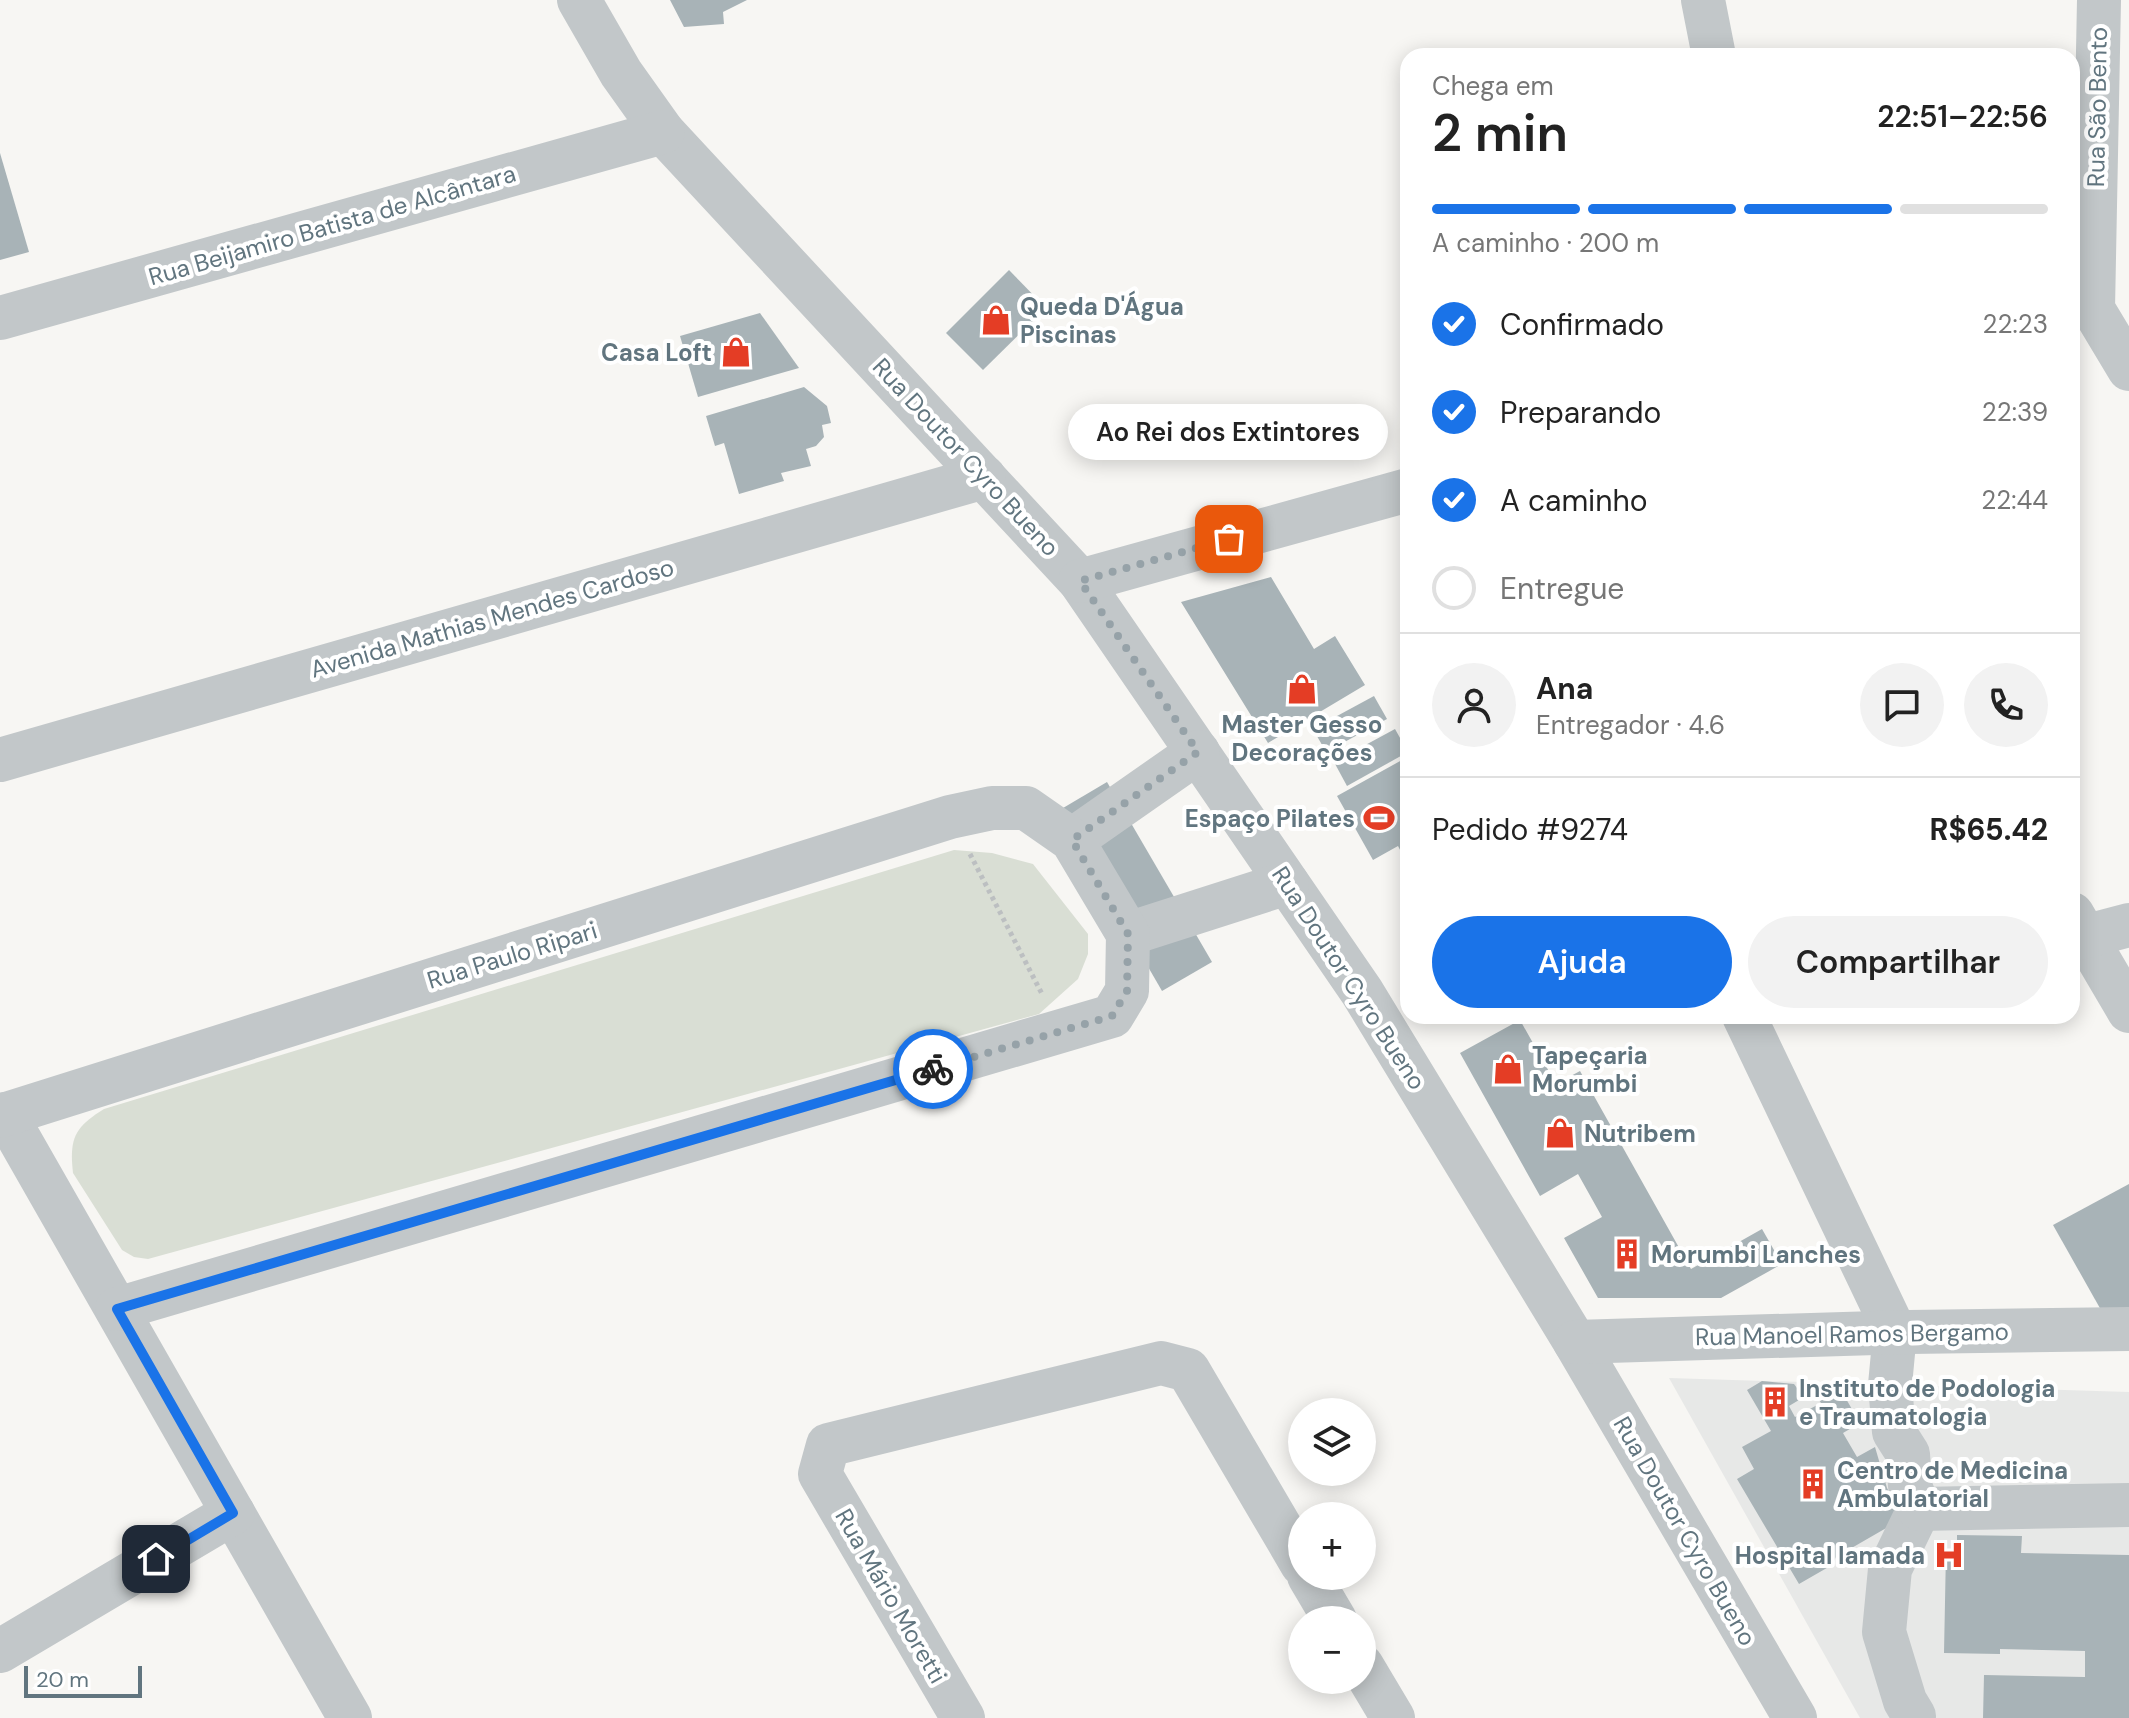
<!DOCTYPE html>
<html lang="pt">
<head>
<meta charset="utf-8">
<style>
  :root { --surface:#fff; --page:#f2f2f2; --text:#222; --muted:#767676; --line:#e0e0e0; --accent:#1a73e8 }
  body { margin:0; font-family:"DM Sans",sans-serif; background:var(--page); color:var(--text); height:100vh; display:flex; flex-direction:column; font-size:30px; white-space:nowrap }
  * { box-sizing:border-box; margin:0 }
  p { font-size:26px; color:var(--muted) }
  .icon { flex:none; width:44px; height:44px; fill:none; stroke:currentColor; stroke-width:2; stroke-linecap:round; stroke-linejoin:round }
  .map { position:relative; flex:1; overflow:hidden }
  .side { position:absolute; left:1400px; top:48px; width:680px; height:976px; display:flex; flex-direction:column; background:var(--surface); border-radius:24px; box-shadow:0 4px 20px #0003 }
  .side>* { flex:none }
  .fabs { position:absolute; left:1288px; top:1398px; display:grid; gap:16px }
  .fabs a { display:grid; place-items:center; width:88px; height:88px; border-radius:50%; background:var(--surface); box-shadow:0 4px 20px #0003; font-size:40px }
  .scale { position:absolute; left:24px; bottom:20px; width:118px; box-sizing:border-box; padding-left:8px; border:4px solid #61757f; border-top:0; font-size:22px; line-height:28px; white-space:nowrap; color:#61757f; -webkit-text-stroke:6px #fff; paint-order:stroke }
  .pin { position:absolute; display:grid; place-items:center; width:68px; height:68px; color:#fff; margin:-34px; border-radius:16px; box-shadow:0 4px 12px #0006 }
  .courier { position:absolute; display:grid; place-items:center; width:80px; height:80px; margin:-40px; border:6px solid #1a73e8; border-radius:50%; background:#fff; color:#222; box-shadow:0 2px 10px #0007 }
  .bubble { position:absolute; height:56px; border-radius:28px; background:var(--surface); box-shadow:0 4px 20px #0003; font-size:26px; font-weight:600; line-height:56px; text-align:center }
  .summary em { font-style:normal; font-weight:600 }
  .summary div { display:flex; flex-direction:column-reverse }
  .summary { display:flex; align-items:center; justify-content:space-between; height:136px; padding:0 32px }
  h1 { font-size:52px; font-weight:600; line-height:60px }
  .bar { display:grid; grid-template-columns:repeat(4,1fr); gap:12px 8px; align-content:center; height:96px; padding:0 32px }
  .bar i { height:10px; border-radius:6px; background:var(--line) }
  .bar .selected { background:var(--accent) }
  .bar p { grid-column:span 4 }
  .line { display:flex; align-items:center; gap:20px; padding:0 32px; border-top:2px solid var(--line) }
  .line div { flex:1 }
  .round { display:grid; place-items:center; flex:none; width:84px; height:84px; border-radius:42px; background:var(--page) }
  ol { padding:0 32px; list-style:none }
  li { display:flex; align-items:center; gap:24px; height:88px }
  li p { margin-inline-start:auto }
  li .icon { padding:8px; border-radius:50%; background:var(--accent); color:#fff; stroke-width:4 }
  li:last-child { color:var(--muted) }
  li i { width:44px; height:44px; border:4px solid var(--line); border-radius:50% }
  .button { display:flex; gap:16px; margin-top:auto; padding:16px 32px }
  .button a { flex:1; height:92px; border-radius:48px; background:var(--accent); color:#fff; font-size:32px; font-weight:600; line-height:92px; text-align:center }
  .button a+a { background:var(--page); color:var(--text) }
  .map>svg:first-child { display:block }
  .built { fill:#e7e8e7 }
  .green { fill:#d9ded4 }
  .building { fill:#a8b3b7 }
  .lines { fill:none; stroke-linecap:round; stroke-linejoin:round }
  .path { stroke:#bcbfc1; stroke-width:5; stroke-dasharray:4 4; stroke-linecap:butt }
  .minor { stroke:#c2c7c9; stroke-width:44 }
  .done { stroke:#96a2a8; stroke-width:8; stroke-dasharray:0 14.4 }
  .route { stroke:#1a73e8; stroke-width:10 }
  .labels { text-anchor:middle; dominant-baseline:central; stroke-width:8; stroke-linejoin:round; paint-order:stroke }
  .street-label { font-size:24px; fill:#61757f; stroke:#fff }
  .poi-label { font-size:24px; font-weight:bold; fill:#61757f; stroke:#fff; text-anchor:start }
</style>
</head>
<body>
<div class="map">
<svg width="2129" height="1718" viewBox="0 0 2129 1718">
  <rect width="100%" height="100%" fill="#f7f6f3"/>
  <polygon class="built" points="1669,1378 2129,1392 2129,1718 1860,1718"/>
  <path class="green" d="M954,850L992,853L1033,864L1088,934V954L1078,979L1039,1014L148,1259L134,1257L122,1250L73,1173C69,1138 75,1127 104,1109Z"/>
  <g class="building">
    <polygon points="670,0 747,0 723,12 724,24 684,27"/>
    <polygon points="0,153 29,252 0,260"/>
    <polygon points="1009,270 1046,308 983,370 946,333"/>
    <polygon points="760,313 799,368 698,397 680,336"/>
    <polygon points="804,387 827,406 831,423 822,425 824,437 816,446 806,449 811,466 781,473 784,481 739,494 724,443 715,446 706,416"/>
    <polygon points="1271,577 1314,649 1335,636 1365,685 1268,743 1181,602"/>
    <polygon points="1374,696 1387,719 1326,752 1313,729"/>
    <polygon points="1395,729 1408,752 1347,786 1334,762"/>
    <polygon points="1402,760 1408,770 1408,865 1398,846 1373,860 1337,796"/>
    <polygon points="1107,782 1212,962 1162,991 1058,811"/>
    <polygon points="1520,1020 1556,1084 1580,1071 1691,1269 1762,1229 1782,1264 1721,1298 1598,1298 1564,1238 1602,1217 1578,1174 1540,1196 1460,1053"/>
    <polygon points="2129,1184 2129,1310 2101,1310 2053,1225"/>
    <polygon points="1762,1381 1794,1384 1800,1392 1804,1397 1789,1406 1795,1417 1821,1403 1817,1397 1838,1385 1860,1423 1843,1433 1857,1457 1875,1447 1887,1488 1906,1522 1888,1527 1836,1557 1832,1565 1799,1584 1737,1479 1754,1469 1742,1447 1771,1431 1747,1390"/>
    <polygon points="1957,1535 2022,1536 2021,1553 2129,1555 2129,1718 1983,1718 1984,1675 2085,1677 2085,1651 2000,1649 2000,1654 1944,1653 1946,1551 1957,1551"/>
  </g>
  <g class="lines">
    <polyline class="path" points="970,854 1042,994"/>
    <g class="minor">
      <polyline points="579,0 621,73 663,132 1080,581 1362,992 1575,1342 1795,1718"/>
      <polyline points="1703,0 1714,56"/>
      <polyline points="2099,0 2093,309 2129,369"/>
      <polyline points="0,318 663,132"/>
      <polyline points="1080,581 1408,490"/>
      <polyline points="0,760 984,477"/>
      <polyline points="1072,840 1198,752"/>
      <polyline points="2072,914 2129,1011"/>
      <polyline points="1128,934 1287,883"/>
      <polyline points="2072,940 2129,925"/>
      <polyline points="1744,1016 1895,1332 1890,1385 1894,1432 1908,1454 1910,1486 1919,1509 1890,1569 1884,1632 1905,1701 1914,1716 1912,1718"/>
      <polyline points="5,1114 350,1718"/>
      <polyline points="0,1116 950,817 992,808 1026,808 1072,840 1128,934 1127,991 1112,1016 117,1309"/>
      <polyline points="1575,1342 1909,1332 2129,1329"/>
      <polyline points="1919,1509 2129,1505"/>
      <polyline points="1309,1576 1335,1620"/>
      <polyline points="0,1651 233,1513"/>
      <polyline points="1362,1666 1393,1718"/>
      <polyline points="963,1718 820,1474 828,1445 1161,1363 1188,1370 1302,1564"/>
    </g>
  </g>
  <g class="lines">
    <polyline class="done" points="933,1069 1112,1016 1127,991 1128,934 1072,840 1198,752 1080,581 1229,539"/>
    <polyline class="route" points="156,1559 233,1513 117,1309 933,1069"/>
  </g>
  <defs>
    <g id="shop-bare" transform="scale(2.4)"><path d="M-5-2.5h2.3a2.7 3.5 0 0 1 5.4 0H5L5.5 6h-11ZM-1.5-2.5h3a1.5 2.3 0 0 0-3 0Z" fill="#e43d25" stroke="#fff" stroke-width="2.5" paint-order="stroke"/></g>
    <g id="stadium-bare" transform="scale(2.4)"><path d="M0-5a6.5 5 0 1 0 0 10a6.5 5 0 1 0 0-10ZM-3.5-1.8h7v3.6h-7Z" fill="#e43d25" stroke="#fff" stroke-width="2.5" paint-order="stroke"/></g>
    <g id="building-bare" transform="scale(2.4)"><path d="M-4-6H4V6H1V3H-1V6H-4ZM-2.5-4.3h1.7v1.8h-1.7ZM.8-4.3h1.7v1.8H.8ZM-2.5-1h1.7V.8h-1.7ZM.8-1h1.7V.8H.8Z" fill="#e43d25" stroke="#fff" stroke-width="2.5" paint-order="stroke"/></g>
    <g id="hospital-bare" transform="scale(2.4)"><path d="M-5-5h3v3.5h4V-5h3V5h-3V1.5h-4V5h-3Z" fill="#e43d25" stroke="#fff" stroke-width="2.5" paint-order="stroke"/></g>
  </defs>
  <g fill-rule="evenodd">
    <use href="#shop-bare" x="996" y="320"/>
    <use href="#shop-bare" x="736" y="352"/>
    <use href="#shop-bare" x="1302" y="689"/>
    <use href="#stadium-bare" x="1379" y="818"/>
    <use href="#shop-bare" x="1508" y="1069"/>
    <use href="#shop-bare" x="1560" y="1133"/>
    <use href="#building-bare" x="1627" y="1254"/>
    <use href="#building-bare" x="1775" y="1402"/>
    <use href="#building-bare" x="1813" y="1484"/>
    <use href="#hospital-bare" x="1949" y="1555"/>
  </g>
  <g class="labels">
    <g class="street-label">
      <text transform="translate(2097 107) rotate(-89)">Rua São Bento</text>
      <text transform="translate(332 225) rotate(-16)">Rua Beijamiro Batista de Alcântara</text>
      <text transform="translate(966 457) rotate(47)">Rua Doutor Cyro Bueno</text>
      <text transform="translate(492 618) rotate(-16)">Avenida Mathias Mendes Cardoso</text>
      <text transform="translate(512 955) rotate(-17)">Rua Paulo Ripari</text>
      <text transform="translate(1349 978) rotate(57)">Rua Doutor Cyro Bueno</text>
      <text transform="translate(1852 1334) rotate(-1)">Rua Manoel Ramos Bergamo</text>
      <text transform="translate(1685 1531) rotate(60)">Rua Doutor Cyro Bueno</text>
      <text transform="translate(891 1596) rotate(60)">Rua Mário Moretti</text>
    </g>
    <g class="poi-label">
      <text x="1020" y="306">Queda D'Água<tspan x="1020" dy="28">Piscinas</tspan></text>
      <text x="712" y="352" text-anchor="end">Casa Loft</text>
      <text x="1302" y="724" text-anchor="middle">Master Gesso<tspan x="1302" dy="28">Decorações</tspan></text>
      <text x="1355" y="818" text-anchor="end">Espaço Pilates</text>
      <text x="1532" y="1055">Tapeçaria<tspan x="1532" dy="28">Morumbi</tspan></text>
      <text x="1584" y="1133">Nutribem</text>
      <text x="1651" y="1254">Morumbi Lanches</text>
      <text x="1799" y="1388">Instituto de Podologia<tspan x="1799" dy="28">e Traumatologia</tspan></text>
      <text x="1837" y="1470">Centro de Medicina<tspan x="1837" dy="28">Ambulatorial</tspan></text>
      <text x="1925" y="1555" text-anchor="end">Hospital Iamada</text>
    </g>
  </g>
</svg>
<div class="fabs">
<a><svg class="icon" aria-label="layers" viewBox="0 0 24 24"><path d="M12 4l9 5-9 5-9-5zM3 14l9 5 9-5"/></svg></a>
<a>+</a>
<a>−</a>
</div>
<div class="scale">20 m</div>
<div class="pin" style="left:1229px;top:539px;background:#ea580c"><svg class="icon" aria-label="bag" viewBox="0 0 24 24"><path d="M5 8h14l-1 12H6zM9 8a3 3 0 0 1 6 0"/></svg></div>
<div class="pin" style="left:156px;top:1559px;background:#1f2937"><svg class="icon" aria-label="home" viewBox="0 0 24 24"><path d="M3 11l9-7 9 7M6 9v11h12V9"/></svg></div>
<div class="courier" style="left:933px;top:1069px"><svg class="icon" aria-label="bike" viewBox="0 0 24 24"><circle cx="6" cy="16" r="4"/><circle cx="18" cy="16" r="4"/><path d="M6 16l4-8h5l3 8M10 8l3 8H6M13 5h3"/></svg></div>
<div class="bubble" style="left:1068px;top:404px;width:320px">Ao Rei dos Extintores</div>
<section class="side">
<div class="summary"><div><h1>2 min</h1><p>Chega em</p></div><em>22:51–22:56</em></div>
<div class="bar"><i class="selected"></i><i class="selected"></i><i class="selected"></i><i></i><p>A caminho · 200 m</p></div>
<ol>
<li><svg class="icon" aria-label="check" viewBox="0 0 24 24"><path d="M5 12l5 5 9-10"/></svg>Confirmado<p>22:23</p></li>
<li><svg class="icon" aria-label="check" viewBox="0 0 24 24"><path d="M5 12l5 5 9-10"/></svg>Preparando<p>22:39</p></li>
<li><svg class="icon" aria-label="check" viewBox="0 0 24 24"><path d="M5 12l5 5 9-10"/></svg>A caminho<p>22:44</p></li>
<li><i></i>Entregue</li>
</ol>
<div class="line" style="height:144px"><a class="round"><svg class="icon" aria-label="person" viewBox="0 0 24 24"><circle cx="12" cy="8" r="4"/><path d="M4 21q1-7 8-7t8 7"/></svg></a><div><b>Ana</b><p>Entregador · 4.6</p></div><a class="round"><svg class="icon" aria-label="chat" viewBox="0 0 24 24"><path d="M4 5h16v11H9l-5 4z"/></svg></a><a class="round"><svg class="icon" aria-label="phone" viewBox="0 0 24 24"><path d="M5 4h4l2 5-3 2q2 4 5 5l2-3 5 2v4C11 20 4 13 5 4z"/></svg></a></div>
<div class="line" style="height:104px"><div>Pedido #9274</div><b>R$65.42</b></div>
<div class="button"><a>Ajuda</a><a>Compartilhar</a></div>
</section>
</div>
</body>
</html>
